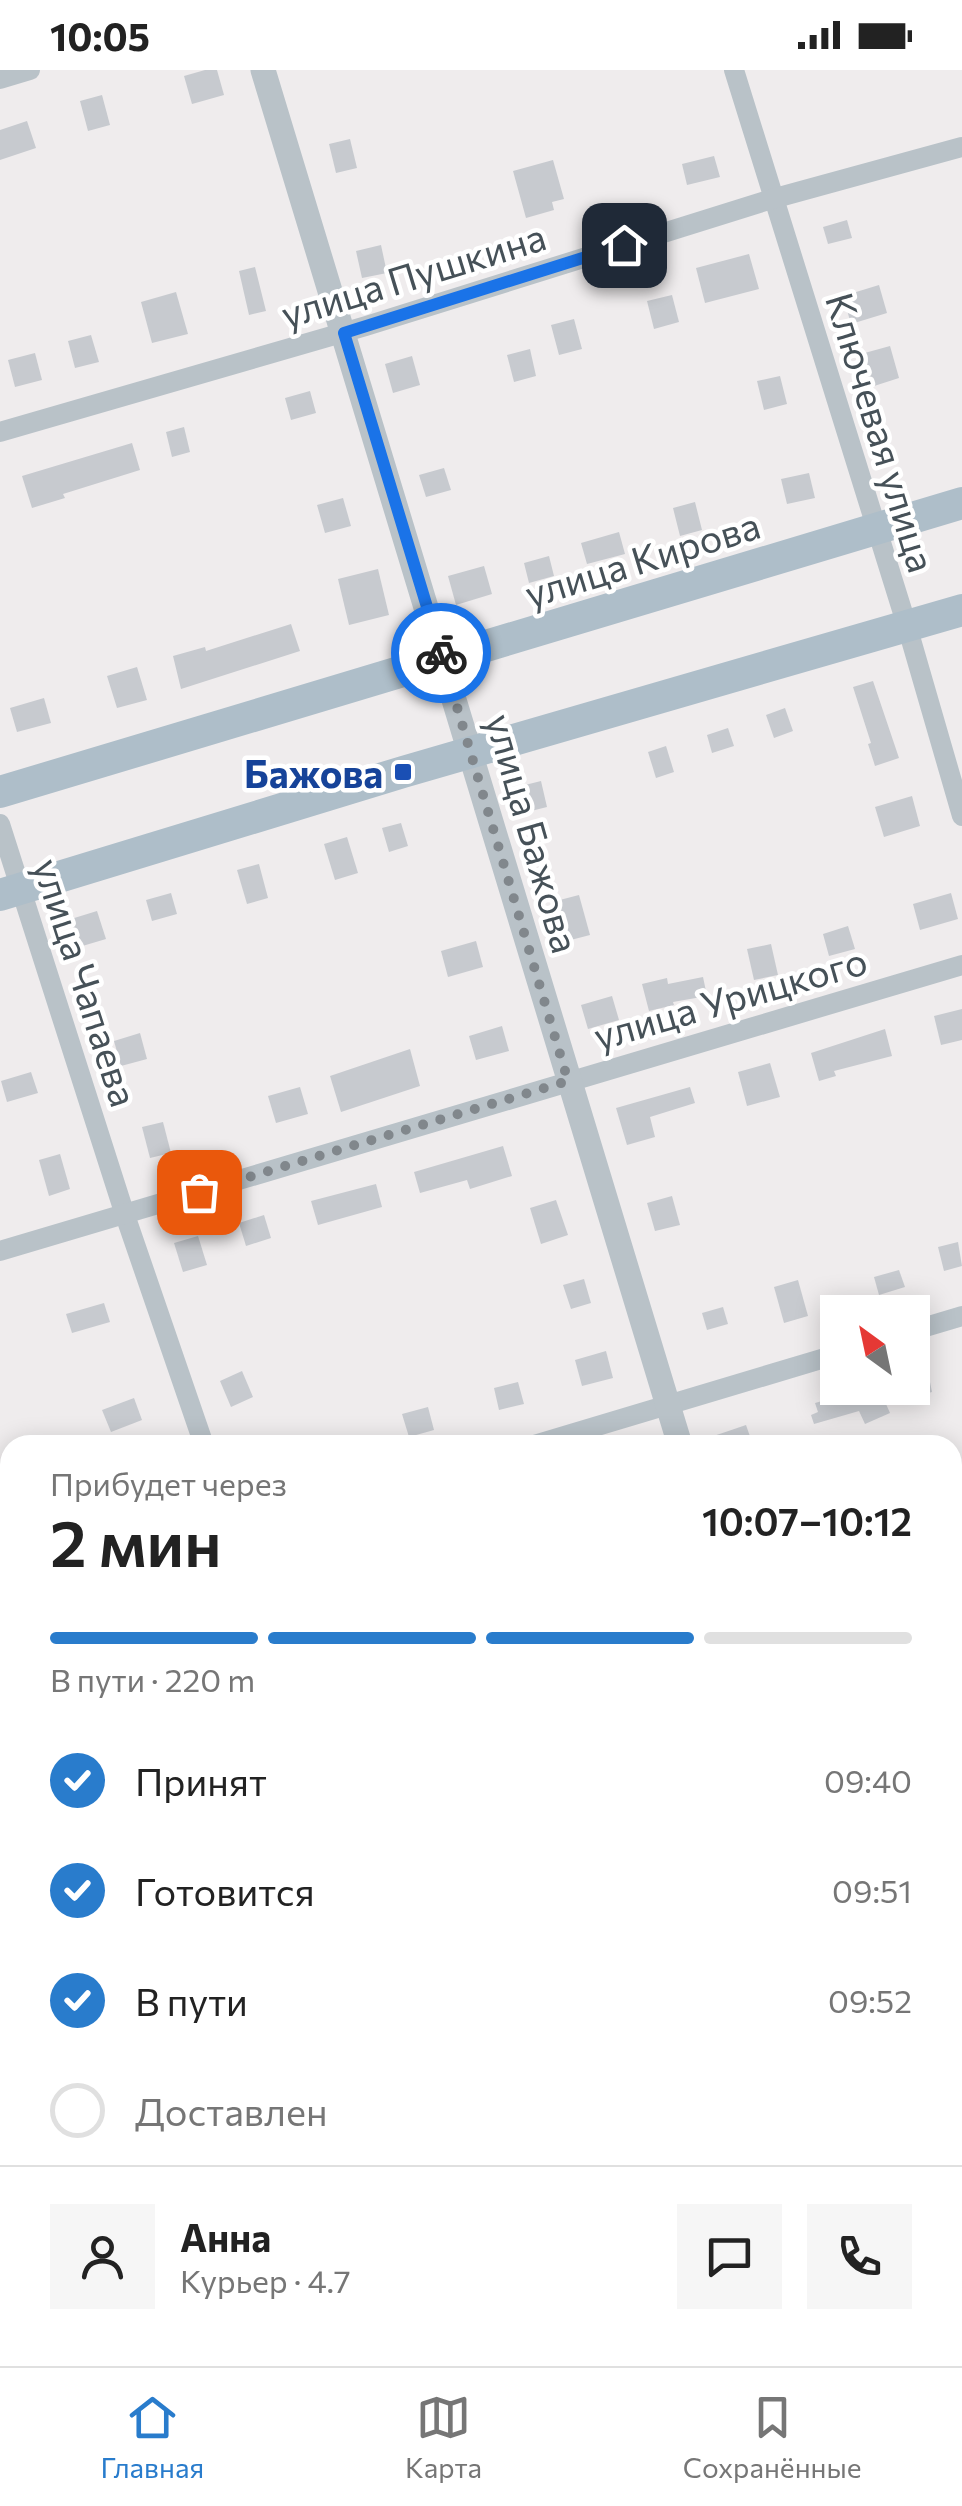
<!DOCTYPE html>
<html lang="ru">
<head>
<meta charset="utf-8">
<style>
  :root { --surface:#fff; --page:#f6f6f6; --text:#222; --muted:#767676; --line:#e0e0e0; --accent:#297ccc }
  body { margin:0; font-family:Commissioner,sans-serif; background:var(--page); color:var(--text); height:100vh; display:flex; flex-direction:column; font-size:38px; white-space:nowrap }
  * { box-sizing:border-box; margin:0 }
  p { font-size:32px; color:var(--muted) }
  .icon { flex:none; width:55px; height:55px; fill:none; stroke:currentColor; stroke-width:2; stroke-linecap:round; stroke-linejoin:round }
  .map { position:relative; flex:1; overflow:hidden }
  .side { position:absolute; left:0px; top:1365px; width:962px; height:932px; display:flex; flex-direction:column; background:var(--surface); border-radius:30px 30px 0 0; box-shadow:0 5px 25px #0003 }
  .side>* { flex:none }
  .needle { width:65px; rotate:327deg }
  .fabs { position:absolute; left:820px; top:1225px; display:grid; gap:20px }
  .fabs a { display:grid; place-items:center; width:110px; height:110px; border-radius:0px; background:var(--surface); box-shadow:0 5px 25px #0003; font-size:50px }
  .pin { position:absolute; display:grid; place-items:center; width:85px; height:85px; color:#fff; margin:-42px; border-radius:20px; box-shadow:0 5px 15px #0006 }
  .courier { position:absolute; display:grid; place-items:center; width:100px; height:100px; margin:-50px; border:8px solid #1a73e8; border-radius:50%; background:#fff; color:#222; box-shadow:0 2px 12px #0007 }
  .overview em { font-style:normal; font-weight:600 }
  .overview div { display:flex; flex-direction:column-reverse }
  .overview { display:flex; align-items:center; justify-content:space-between; height:170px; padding:0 50px }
  h1 { font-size:65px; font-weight:600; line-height:75px }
  .bar { display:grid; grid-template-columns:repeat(4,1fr); gap:15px 10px; align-content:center; height:120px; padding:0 50px }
  .bar i { height:12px; border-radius:8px; background:var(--line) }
  .bar .on { background:var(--accent) }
  .bar p { grid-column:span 4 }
  .line { display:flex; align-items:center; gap:25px; padding:0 50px; border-top:2px solid var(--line) }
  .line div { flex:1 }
  .round { display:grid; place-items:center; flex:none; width:105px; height:105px; border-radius:0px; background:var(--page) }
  ol { padding:0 50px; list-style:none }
  li { display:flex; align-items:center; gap:30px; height:110px }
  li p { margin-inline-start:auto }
  li .icon { padding:10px; border-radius:50%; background:var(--accent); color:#fff; stroke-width:4 }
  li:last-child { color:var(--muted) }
  li i { width:55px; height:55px; border:5px solid var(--line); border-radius:50% }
  .status { display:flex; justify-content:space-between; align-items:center; height:70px; padding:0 50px; background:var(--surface); direction:ltr }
  .status svg { height:28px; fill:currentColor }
  .dock { display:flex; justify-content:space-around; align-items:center; height:140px; border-top:2px solid var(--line); background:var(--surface); font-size:28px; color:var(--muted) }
  .dock a { display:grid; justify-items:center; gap:5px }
  .dock .on { color:var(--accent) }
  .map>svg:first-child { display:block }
  .building { fill:#c7cacf }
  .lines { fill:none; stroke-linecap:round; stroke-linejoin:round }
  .minor { stroke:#b9c2c8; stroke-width:20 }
  .tertiary { stroke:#b9c2c8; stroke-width:25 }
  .primary { stroke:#aebec9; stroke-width:32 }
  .done { stroke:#81878c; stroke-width:10; stroke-dasharray:0 18 }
  .route { stroke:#1a73e8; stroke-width:12 }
  .transit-dot { fill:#1a4fb4; stroke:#fff; stroke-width:4 }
  .labels { text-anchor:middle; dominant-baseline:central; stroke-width:9; stroke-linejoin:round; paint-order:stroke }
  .street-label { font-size:38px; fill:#465158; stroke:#fff }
  .transit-label { font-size:38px; font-weight:bold; fill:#164399; stroke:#fff; text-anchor:end }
</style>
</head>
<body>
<div class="status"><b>10:05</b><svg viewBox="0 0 49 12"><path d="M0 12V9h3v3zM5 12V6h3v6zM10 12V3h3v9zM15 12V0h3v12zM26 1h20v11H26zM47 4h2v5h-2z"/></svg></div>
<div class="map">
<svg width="962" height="2296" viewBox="0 0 962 2296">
  <rect width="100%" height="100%" fill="#efeced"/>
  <g class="building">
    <polygon points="205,0 217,0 224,25 192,34 184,6"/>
    <polygon points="102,25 110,55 88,61 80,31"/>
    <polygon points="27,51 36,78 0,90 0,60"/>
    <polygon points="350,69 357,98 336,103 329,74"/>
    <polygon points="714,86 720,107 687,115 682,94"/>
    <polygon points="553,90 564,129 552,132 554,140 526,148 513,101"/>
    <polygon points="847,150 852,168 828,174 823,157"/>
    <polygon points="381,175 387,203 362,208 356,181"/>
    <polygon points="749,184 759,219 705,233 696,198"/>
    <polygon points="255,197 266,241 249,245 239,201"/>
    <polygon points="879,215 887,243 851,254 843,226"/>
    <polygon points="176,222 188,264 152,273 141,232"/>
    <polygon points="672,225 679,252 654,259 647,231"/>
    <polygon points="574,249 582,279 559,285 551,255"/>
    <polygon points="91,265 99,292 75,298 68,271"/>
    <polygon points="890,276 899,308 871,317 861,284"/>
    <polygon points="530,279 536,306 514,312 507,285"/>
    <polygon points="35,283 42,310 15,317 8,290"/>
    <polygon points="412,286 420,315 393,323 385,294"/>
    <polygon points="780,306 787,334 764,340 757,311"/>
    <polygon points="310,321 316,343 291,350 285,328"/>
    <polygon points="184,357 190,382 172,387 166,362"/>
    <polygon points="132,373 140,400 63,424 65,428 32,438 22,406"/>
    <polygon points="444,398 451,420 426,427 419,405"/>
    <polygon points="809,403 815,428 787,434 781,409"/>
    <polygon points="343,428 351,456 325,463 317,435"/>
    <polygon points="695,432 702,460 680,466 673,438"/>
    <polygon points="619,462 625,484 587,494 581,473"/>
    <polygon points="549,486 554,506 529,513 524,493"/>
    <polygon points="484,496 492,524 456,535 448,506"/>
    <polygon points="378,499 389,545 349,555 338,509"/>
    <polygon points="291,554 300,581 181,619 173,586 205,577 206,581"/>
    <polygon points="137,597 147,630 117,638 107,606"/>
    <polygon points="873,611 899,688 875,696 868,674 871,673 853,617"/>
    <polygon points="44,628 51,653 17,662 10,638"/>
    <polygon points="785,638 793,661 774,668 766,645"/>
    <polygon points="728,658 734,676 712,683 707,665"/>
    <polygon points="666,676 674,702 656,708 648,682"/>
    <polygon points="541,711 547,737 527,742 521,716"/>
    <polygon points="912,726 920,756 884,767 875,737"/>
    <polygon points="401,753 408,776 389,782 382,758"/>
    <polygon points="347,767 358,803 335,810 324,774"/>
    <polygon points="259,794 268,828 247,834 237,800"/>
    <polygon points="171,823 177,844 152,851 146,830"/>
    <polygon points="951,823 958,849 920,860 913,834"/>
    <polygon points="579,825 590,865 563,872 552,832"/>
    <polygon points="97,841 106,869 79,877 71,849"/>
    <polygon points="848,856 855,879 829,886 823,864"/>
    <polygon points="476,871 483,897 448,907 441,881"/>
    <polygon points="771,874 778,905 754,910 747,879"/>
    <polygon points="703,907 707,926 673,932 674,935 649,941 642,914 667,908 668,914"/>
    <polygon points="612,926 619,950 588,959 581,935"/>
    <polygon points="962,939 962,970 941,975 934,946"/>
    <polygon points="502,956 509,981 476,990 469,966"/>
    <polygon points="885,959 892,986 834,1001 836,1006 819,1011 811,983"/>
    <polygon points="140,963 147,989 121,996 114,971"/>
    <polygon points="410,979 420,1016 341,1042 330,1006"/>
    <polygon points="770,993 780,1027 747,1036 738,1002"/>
    <polygon points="31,1002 38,1023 7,1032 1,1011"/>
    <polygon points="300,1017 308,1044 276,1053 268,1026"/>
    <polygon points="690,1017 695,1033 650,1047 655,1067 627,1075 616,1038"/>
    <polygon points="163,1052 171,1083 150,1088 142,1057"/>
    <polygon points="503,1076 512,1106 470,1119 467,1110 420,1123 414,1102"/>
    <polygon points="60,1084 70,1119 49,1126 39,1090"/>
    <polygon points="376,1114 382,1137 318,1155 311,1131"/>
    <polygon points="672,1126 680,1155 655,1161 647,1133"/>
    <polygon points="556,1130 568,1165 541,1174 530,1138"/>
    <polygon points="264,1145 271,1168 246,1176 239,1153"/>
    <polygon points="198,1166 207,1195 183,1202 174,1173"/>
    <polygon points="958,1172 962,1196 944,1201 938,1177"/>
    <polygon points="899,1200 905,1217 879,1225 874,1207"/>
    <polygon points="584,1209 591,1233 571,1239 563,1215"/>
    <polygon points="798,1210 808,1246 784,1253 774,1217"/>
    <polygon points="104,1233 110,1252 72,1263 66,1244"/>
    <polygon points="723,1237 728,1254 707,1260 702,1243"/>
    <polygon points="606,1281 613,1308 582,1316 575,1290"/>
    <polygon points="242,1301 253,1327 231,1337 220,1311"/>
    <polygon points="928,1302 932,1322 886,1334 890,1343 865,1354 859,1341 814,1354 811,1345 818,1342 815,1333 836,1327 838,1333 872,1318 912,1318 912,1307"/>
    <polygon points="518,1312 524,1334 499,1340 494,1318"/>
    <polygon points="134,1328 142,1350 111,1362 102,1340"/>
    <polygon points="428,1337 434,1360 409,1367 402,1344"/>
    <polygon points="746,1355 753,1375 696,1375 696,1372"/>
  </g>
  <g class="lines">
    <g class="minor">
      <polyline points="734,0 907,556 962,746"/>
      <polyline points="0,9 30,0"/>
      <polyline points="0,362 366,256 772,129 962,77"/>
      <polyline points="0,754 125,1145 204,1375"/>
      <polyline points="0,1181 962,895"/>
      <polyline points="912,1261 962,1246"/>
      <polyline points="534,1375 838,1284"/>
      <polyline points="0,1536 10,1533"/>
      <polyline points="952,1644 962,1641"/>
      <polyline points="0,1943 10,1941"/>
      <polyline points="0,2212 0,2236"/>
      <polyline points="0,2259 10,2289 17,2296"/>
      <polyline points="952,2267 961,2296"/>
      <polyline points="494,2288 496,2296"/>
      <polyline points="95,2296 125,2288"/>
    </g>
    <g class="tertiary">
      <polyline points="263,0 680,1375"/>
      <polyline points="952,2048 962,2045"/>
    </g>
    <g class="primary">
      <polyline points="0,722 962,433"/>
      <polyline points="0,825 403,702 962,540"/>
    </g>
  </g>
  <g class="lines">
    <polyline class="done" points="199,1122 568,1011 441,583"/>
    <polyline class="route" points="441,583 344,263 624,175"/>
  </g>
  <rect class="transit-dot" x="393" y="692" width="20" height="20" rx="5"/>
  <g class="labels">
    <g class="street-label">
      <text transform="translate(413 204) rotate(-17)">улица Пушкина</text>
      <text transform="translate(882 362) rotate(73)">Ключевая улица</text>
      <text transform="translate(642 488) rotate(-17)">улица Кирова</text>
      <text transform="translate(534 763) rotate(74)">улица Бажова</text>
      <text transform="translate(87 912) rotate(72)">улица Чапаева</text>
      <text transform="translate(730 927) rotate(-16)">улица Урицкого</text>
    </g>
    <g class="transit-label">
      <text x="383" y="702">Бажова</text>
    </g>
  </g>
</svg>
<div class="fabs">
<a><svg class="needle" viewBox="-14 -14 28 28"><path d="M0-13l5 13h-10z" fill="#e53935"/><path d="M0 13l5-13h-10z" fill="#767676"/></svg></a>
</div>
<div class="pin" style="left:199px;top:1122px;background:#ea580c"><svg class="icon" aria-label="bag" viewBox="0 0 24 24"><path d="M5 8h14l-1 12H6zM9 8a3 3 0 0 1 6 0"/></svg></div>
<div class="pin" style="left:624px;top:175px;background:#1f2937"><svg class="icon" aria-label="home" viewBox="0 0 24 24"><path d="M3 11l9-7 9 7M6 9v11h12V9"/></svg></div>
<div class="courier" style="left:441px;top:583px"><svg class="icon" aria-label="bike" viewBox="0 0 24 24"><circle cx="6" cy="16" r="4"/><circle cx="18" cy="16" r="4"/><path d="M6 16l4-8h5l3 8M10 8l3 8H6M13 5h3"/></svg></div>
<section class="side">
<div class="overview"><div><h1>2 мин</h1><p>Прибудет через</p></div><em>10:07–10:12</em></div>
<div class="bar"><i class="on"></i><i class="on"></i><i class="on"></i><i></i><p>В пути · 220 m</p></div>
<ol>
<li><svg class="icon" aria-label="check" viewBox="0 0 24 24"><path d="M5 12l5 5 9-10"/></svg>Принят<p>09:40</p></li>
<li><svg class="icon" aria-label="check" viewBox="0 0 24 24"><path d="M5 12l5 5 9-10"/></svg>Готовится<p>09:51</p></li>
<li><svg class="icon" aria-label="check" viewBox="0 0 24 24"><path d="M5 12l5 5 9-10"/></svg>В пути<p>09:52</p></li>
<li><i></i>Доставлен</li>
</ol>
<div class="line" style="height:180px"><a class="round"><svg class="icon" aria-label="person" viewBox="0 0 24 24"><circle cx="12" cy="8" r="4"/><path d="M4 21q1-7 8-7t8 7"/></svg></a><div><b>Анна</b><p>Курьер · 4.7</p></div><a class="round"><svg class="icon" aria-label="chat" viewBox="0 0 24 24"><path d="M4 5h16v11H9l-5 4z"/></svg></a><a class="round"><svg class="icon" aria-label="phone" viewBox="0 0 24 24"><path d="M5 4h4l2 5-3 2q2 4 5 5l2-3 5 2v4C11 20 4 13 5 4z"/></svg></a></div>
</section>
</div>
<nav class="dock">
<a class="on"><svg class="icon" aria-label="home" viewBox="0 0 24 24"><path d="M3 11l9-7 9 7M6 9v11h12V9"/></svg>Главная</a>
<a><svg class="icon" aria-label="map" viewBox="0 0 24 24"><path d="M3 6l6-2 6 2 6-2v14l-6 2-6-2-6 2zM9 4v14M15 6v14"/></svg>Карта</a>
<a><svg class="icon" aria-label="saved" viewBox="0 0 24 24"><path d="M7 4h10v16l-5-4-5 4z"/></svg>Сохранённые</a>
</nav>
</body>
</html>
